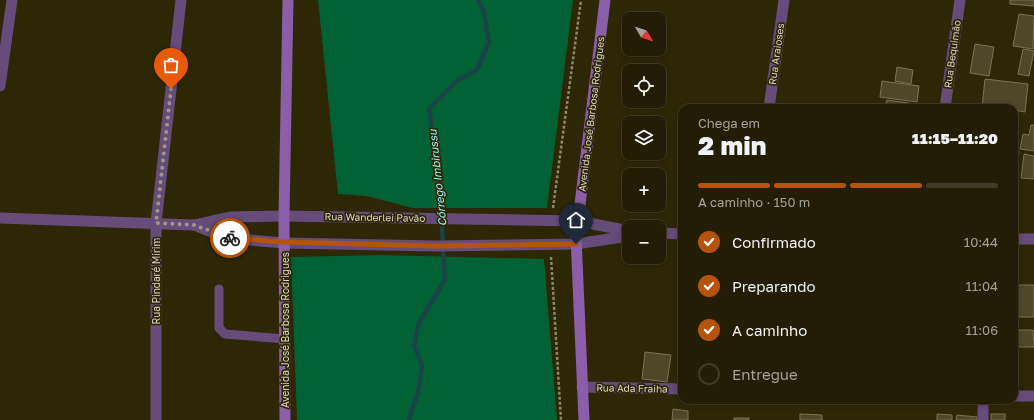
<!DOCTYPE html>
<html lang="pt">
<head>
<meta charset="utf-8">
<style>
  :root { --surface:#221d04; --page:#2a260e; --text:#f1f3f6; --muted:#a2a29a; --line:#3f3b26; --accent:#b45309 }
  body { margin:0; font-family:"Golos Text",sans-serif; background:var(--page); color:var(--text); height:100vh; display:flex; flex-direction:column; font-size:15px; white-space:nowrap }
  * { box-sizing:border-box; margin:0 }
  p { font-size:13px; color:var(--muted) }
  .icon { flex:none; width:22px; height:22px; fill:none; stroke:currentColor; stroke-width:2; stroke-linecap:round; stroke-linejoin:round }
  .map { position:relative; flex:1; overflow:hidden }
  .side { position:absolute; left:678px; top:104px; width:340px; height:300px; display:flex; flex-direction:column; background:var(--surface); border-radius:12px; box-shadow:0 2px 6px #0003,0 0 0 1px var(--line) }
  .side>* { flex:none }
  .needle { width:26px; rotate:129deg }
  .buttons { position:absolute; left:622px; top:12px; display:grid; gap:8px }
  .buttons a { display:grid; place-items:center; width:44px; height:44px; border-radius:8px; background:var(--surface); box-shadow:0 2px 6px #0003,0 0 0 1px var(--line); font-size:20px }
  .pin { position:absolute; display:grid; place-items:center; width:34px; height:34px; color:#fff; margin:-41px -17px; border-radius:50% 50% 50% 0; rotate:-45deg; box-shadow:0 0 4px #0007 }
  .pin .icon { rotate:45deg }
  .courier { position:absolute; display:grid; place-items:center; width:40px; height:40px; margin:-20px; border:3px solid #b45309; border-radius:50%; background:#fff; color:#222; box-shadow:0 1px 5px #0007 }
  .headline em { font-style:normal; font-weight:800 }
  .headline div { display:flex; flex-direction:column-reverse }
  .headline { display:flex; align-items:center; justify-content:space-between; height:68px; padding:0 20px }
  h1 { font-size:26px; font-weight:800; line-height:30px }
  .bar { display:grid; grid-template-columns:repeat(4,1fr); gap:6px 4px; align-content:center; height:48px; padding:0 20px }
  .bar i { height:5px; border-radius:3px; background:var(--line) }
  .bar .on { background:var(--accent) }
  .bar p { grid-column:span 4 }
  ol { padding:0 20px; list-style:none }
  li { display:flex; align-items:center; gap:12px; height:44px }
  li p { margin-inline-start:auto }
  li .icon { padding:4px; border-radius:50%; background:var(--accent); color:#fff; stroke-width:4 }
  li:last-child { color:var(--muted) }
  li i { width:22px; height:22px; border:2px solid var(--line); border-radius:50% }
  .map>svg:first-child { display:block }
  .green { fill:#006135 }
  .lines { fill:none; stroke-linecap:round; stroke-linejoin:round }
  .stream { stroke:#1a4348; stroke-width:4.5 }
  .building { fill:#4f4727; stroke:#7b7351 }
  .path { stroke:#8b866d; stroke-width:2.5; stroke-dasharray:3 2; stroke-linecap:butt }
  .service { stroke:#664c7a; stroke-width:9 }
  .minor { stroke:#664c7a; stroke-width:11 }
  .tertiary { stroke:#664c7a; stroke-width:11 }
  .secondary { stroke:#8a5ea8; stroke-width:11 }
  .done { stroke:#9d9881; stroke-width:4; stroke-dasharray:0 7.2 }
  .route { stroke:#b45309; stroke-width:5 }
  .labels { text-anchor:middle; dominant-baseline:central; stroke-width:3.5; stroke-linejoin:round; paint-order:stroke }
  .street-label { font-size:10px; fill:#d9d5c3; stroke:#2e2706 }
  .water-label { font-size:11px; font-style:italic; fill:#99f3fd; stroke:#2e2706 }
</style>
</head>
<body>
<div class="map">
<svg width="1034" height="420" viewBox="0 0 1034 420">
  <rect width="100%" height="100%" fill="#2e2706"/>
  <g class="green">
    <polygon points="318,0 573,0 547,208 413,208 366,196 338,194"/>
    <polygon points="380,255 544,259 557,420 297,420 291,257"/>
  </g>
  <g class="lines">
    <polyline class="stream" points="409,420 418,392 422,365 414,345 419,323 445,280 439,176 429,109 457,81 477,70 489,42 484,12 478,0"/>
  </g>
  <g class="building">
    <polygon points="1010,0 1034,0 1034,6 1010,4"/>
    <polygon points="1019,14 1034,16 1033,49 1013,46"/>
    <polygon points="975,44 994,47 989,76 970,73"/>
    <polygon points="1023,49 1034,51 1029,76 1018,74"/>
    <polygon points="897,67 913,70 911,84 895,81"/>
    <polygon points="985,79 1028,84 1025,112 1014,110 1014,108 982,107"/>
    <polygon points="882,81 919,86 917,102 880,97"/>
    <polygon points="887,100 909,103 908,108 885,108"/>
    <polygon points="1031,125 1034,125 1034,151 1020,149 1023,134 1029,135"/>
    <polygon points="1014,150 1019,151 1015,184 1014,184"/>
    <polygon points="1024,154 1034,156 1034,179 1021,178"/>
    <polygon points="1015,285 1034,285 1034,317 1016,317"/>
    <polygon points="1014,330 1033,330 1034,347 1014,347"/>
    <polygon points="645,352 671,355 667,382 642,379"/>
    <polygon points="673,409 688,411 688,420 672,420"/>
    <polygon points="800,414 822,415 822,420 800,420"/>
    <polygon points="937,414 952,415 952,420 937,420"/>
    <rect x="991" y="414" width="14" height="6"/>
    <polygon points="957,415 977,417 977,420 956,420"/>
    <rect x="734" y="418" width="15" height="2"/>
  </g>
  <g class="lines">
    <g class="path">
      <polyline points="553,208 581,0"/>
      <polyline points="551,257 561,420"/>
    </g>
    <polyline class="service" points="219,289 219,328 225,334 285,339"/>
    <g class="minor">
      <polyline points="0,86 12,0"/>
      <polyline points="769,108 784,0"/>
      <polyline points="945,108 960,0"/>
      <polyline points="582,387 682,389"/>
      <polyline points="1014,396 1034,396"/>
      <polyline points="983,400 983,420"/>
      <polyline points="156,420 156,223 181,0"/>
    </g>
    <g class="tertiary">
      <polyline points="0,218 194,225 230,217 284,216 578,221 629,231"/>
      <polyline points="194,225 226,238 284,243 436,246 576,244 629,236"/>
      <polyline points="659,233 682,234"/>
      <polyline points="1014,239 1034,239"/>
    </g>
    <g class="secondary">
      <polyline points="285,420 284,216 288,0"/>
      <polyline points="584,420 576,237 605,0"/>
    </g>
  </g>
  <g class="lines">
    <polyline class="done" points="171,89 156,223 194,225 230,238"/>
    <polyline class="route" points="230,238 284,242 436,246 576,244"/>
  </g>
  <g class="labels">
    <g class="street-label">
      <text transform="translate(776 54) rotate(-82)">Rua Araioses</text>
      <text transform="translate(952 54) rotate(-82)">Rua Bequimão</text>
      <text transform="translate(591 114) rotate(-83)">Avenida José Barbosa Rodrigues</text>
      <text transform="translate(375 217) rotate(1)">Rua Wanderlei Pavão</text>
      <text transform="translate(156 281) rotate(-90)">Rua Pindaré Mirim</text>
      <text transform="translate(285 330) rotate(-90)">Avenida José Barbosa Rodrigues</text>
      <text transform="translate(632 388) rotate(1)">Rua Ada Fraiha</text>
    </g>
    <g class="water-label">
      <text transform="translate(437 178) rotate(-96)">Córrego Imbirussu</text>
    </g>
  </g>
</svg>
<div class="buttons">
<a><svg class="needle" viewBox="-14 -14 28 28"><path d="M0-13l5 13h-10z" fill="#e53935"/><path d="M0 13l5-13h-10z" fill="#a2a29a"/></svg></a>
<a><svg class="icon" aria-label="locate" viewBox="0 0 24 24"><circle cx="12" cy="12" r="6"/><path d="M12 2v4M12 18v4M2 12h4M18 12h4"/></svg></a>
<a><svg class="icon" aria-label="layers" viewBox="0 0 24 24"><path d="M12 4l9 5-9 5-9-5zM3 14l9 5 9-5"/></svg></a>
<a>+</a>
<a>−</a>
</div>
<div class="pin" style="left:171px;top:89px;background:#ea580c"><svg class="icon" aria-label="bag" viewBox="0 0 24 24"><path d="M5 8h14l-1 12H6zM9 8a3 3 0 0 1 6 0"/></svg></div>
<div class="pin" style="left:576px;top:244px;background:#1f2937"><svg class="icon" aria-label="home" viewBox="0 0 24 24"><path d="M3 11l9-7 9 7M6 9v11h12V9"/></svg></div>
<div class="courier" style="left:230px;top:238px"><svg class="icon" aria-label="bike" viewBox="0 0 24 24"><circle cx="6" cy="16" r="4"/><circle cx="18" cy="16" r="4"/><path d="M6 16l4-8h5l3 8M10 8l3 8H6M13 5h3"/></svg></div>
<section class="side">
<div class="headline"><div><h1>2 min</h1><p>Chega em</p></div><em>11:15–11:20</em></div>
<div class="bar"><i class="on"></i><i class="on"></i><i class="on"></i><i></i><p>A caminho · 150 m</p></div>
<ol>
<li><svg class="icon" aria-label="check" viewBox="0 0 24 24"><path d="M5 12l5 5 9-10"/></svg>Confirmado<p>10:44</p></li>
<li><svg class="icon" aria-label="check" viewBox="0 0 24 24"><path d="M5 12l5 5 9-10"/></svg>Preparando<p>11:04</p></li>
<li><svg class="icon" aria-label="check" viewBox="0 0 24 24"><path d="M5 12l5 5 9-10"/></svg>A caminho<p>11:06</p></li>
<li><i></i>Entregue</li>
</ol>
</section>
</div>
</body>
</html>
